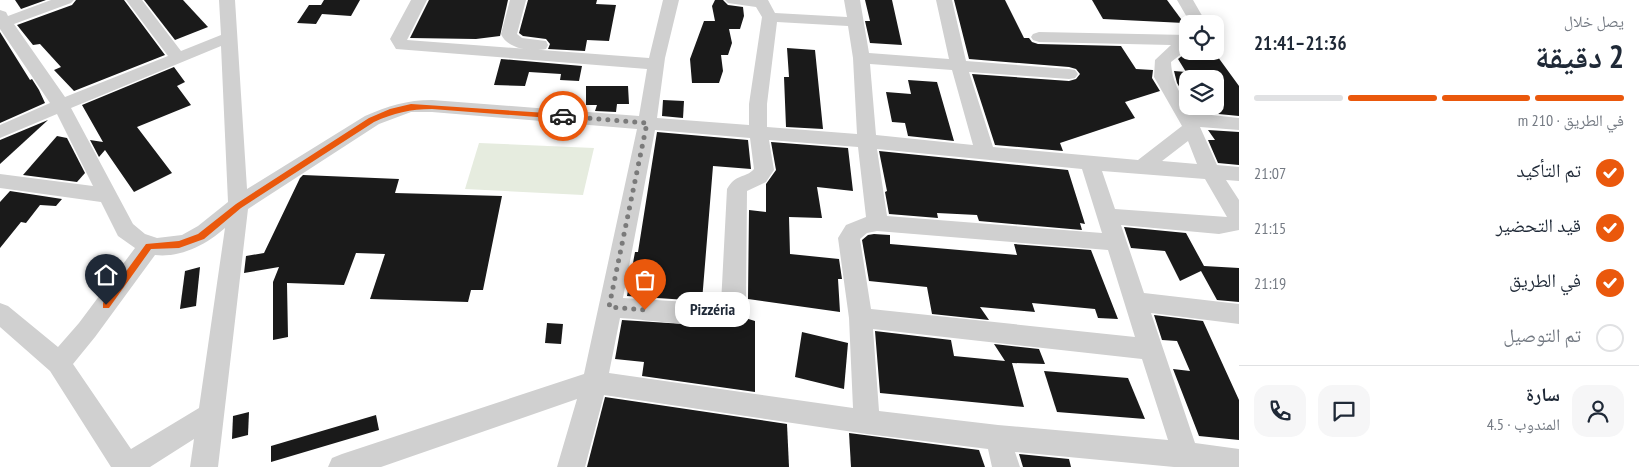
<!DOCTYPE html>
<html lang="ar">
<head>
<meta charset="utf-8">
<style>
  :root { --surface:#fff; --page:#f6f6f7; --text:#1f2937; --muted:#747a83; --line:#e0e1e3; --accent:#ea580c }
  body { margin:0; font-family:"PT Sans Narrow","Noto Naskh Arabic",sans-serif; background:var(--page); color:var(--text); direction:rtl; height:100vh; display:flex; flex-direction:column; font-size:19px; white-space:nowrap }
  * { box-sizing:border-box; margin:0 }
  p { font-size:16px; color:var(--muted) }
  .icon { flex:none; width:28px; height:28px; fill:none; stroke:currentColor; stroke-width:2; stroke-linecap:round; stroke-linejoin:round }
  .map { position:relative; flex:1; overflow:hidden; direction:ltr }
  .sheet { display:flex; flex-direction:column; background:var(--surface); width:400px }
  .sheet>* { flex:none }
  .controls { position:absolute; left:1179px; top:15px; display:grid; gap:10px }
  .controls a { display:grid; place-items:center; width:45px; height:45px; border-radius:10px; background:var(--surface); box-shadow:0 2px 12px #0003; font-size:25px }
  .pin { position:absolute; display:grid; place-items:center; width:42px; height:42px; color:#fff; margin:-51px -21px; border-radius:50% 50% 50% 0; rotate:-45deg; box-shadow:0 0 5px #0007 }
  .pin .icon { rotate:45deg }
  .courier { position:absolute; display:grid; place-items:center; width:50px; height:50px; margin:-25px; border:4px solid #ea580c; border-radius:50%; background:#fff; color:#222; box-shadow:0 1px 6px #0007 }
  .bubble { position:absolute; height:35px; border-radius:15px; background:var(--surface); box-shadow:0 2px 12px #0003; font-size:16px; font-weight:700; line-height:35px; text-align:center; direction:rtl }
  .overview em { font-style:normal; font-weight:700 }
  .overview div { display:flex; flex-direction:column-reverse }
  .overview { display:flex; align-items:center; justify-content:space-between; height:85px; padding:0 15px }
  h1 { font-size:32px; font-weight:700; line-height:38px }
  .bar { display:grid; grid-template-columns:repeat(4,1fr); gap:8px 5px; align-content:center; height:60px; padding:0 15px }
  .bar i { height:6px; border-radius:4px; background:var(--line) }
  .bar .selected { background:var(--accent) }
  .bar p { grid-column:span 4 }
  .line { display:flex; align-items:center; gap:12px; padding:0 15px; border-top:1px solid var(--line) }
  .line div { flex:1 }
  .round { display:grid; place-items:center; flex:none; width:52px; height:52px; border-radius:15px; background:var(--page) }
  ol { padding:0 15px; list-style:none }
  li { display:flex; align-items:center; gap:15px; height:55px }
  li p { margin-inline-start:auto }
  li .icon { padding:5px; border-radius:50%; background:var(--accent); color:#fff; stroke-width:4 }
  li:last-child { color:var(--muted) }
  li i { width:28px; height:28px; border:2px solid var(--line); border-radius:50% }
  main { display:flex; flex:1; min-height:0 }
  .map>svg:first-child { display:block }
  .green { fill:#e6ecdf }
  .building { fill:#1a1a1a }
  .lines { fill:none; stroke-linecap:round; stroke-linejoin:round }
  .minor { fill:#d0d0d0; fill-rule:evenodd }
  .route { fill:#ea580c }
  .done { stroke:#7a7a7a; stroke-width:5; stroke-dasharray:0 9 }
</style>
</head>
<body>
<main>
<section class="sheet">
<div class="overview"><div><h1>2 دقيقة</h1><p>يصل خلال</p></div><em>21:36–21:41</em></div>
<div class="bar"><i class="selected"></i><i class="selected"></i><i class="selected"></i><i></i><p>في الطريق · 210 m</p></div>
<ol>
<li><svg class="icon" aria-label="check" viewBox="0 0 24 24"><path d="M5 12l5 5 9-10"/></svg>تم التأكيد<p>21:07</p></li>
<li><svg class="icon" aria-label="check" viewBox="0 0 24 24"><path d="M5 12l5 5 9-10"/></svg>قيد التحضير<p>21:15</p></li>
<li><svg class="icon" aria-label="check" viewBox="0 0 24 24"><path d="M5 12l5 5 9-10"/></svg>في الطريق<p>21:19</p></li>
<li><i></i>تم التوصيل</li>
</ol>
<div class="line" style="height:90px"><a class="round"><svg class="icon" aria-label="person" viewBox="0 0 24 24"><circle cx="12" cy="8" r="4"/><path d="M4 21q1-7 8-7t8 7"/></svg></a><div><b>سارة</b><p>المندوب · 4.5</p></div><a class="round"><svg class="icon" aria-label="chat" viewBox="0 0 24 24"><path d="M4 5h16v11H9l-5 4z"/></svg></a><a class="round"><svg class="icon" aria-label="phone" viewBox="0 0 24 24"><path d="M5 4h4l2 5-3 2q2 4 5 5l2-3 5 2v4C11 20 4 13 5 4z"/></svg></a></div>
</section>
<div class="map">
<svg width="1239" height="467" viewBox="0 0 1239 467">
  <rect width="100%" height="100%" fill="#fff"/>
  <polygon class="green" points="479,143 594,148 583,195 465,189"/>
  <g class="building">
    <polygon points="15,0 46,0 21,9"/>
    <polygon points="76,0 124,0 165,55 74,91 54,70 61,67 40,44 33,45 17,25 72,5"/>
    <polygon points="144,0 183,0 208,27 175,40"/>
    <polygon points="324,0 360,0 351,16 322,14 316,24 297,23 309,5 321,5"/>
    <polygon points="429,0 508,0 500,36 476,39 410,38"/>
    <polygon points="528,0 597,0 596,4 616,5 609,41 587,40 585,51 548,49 550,44 546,39 523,36 519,33"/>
    <polygon points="715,0 723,0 728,5 743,7 744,16 740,29 729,29 732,43 728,55 721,55 723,71 719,83 692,83 690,59 704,21 715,21 712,6"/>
    <polygon points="865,0 892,0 902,45 870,43 865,21 870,21"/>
    <polygon points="954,0 1005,0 1024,38 1029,38 1032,42 1038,44 1121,46 1136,69 1153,70 1152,78 1160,91 1125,102 1135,118 1060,143 1063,151 995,145 972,74 1069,81 1076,79 1080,74 1076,69 1069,67 969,59"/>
    <polygon points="1092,0 1167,0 1184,23 1103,19"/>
    <polygon points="0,32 30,80 32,79 39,90 45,103 0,123"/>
    <polygon points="787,48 815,50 823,129 786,127 784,77 789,77"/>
    <polygon points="1188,51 1215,53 1239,86 1239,116 1198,112 1194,106 1215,106 1215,79 1188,79 1188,101 1177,83 1174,71 1186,72 1178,59"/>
    <polygon points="501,59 582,66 579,81 560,80 561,74 529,72 525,86 494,85"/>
    <polygon points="174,67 185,82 177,86 191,105 137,127 172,173 134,192 105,150 99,157 90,140 103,142 82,105"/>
    <polygon points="908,80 937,82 954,141 908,136 905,123 892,122 886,92 911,94"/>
    <polygon points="586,86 628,86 629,104 617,104 616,112 595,111 597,105 586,105"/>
    <polygon points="663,100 684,101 683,118 662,116"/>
    <polygon points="48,120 0,164 0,140"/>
    <polygon points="1208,130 1239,132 1239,165 1218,163 1208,140 1215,140"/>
    <polygon points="657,132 748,140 751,169 713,166 702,301 627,296 635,252 638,252"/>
    <polygon points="57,136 67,138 85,173 77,182 23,175"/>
    <polygon points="771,142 848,148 853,191 817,187 822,218 789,217 790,254 839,259 842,279 838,279 840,312 748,299 749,210 766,212 766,184 776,170"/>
    <polygon points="879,151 1068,170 1085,224 1080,223 1082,230 979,221 977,215 937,213 938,218 889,214 885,192 887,191"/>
    <polygon points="303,175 399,179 395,193 502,196 483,290 471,290 468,302 370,299 385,254 356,253 344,285 287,283 288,337 273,340 273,282 279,267 244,273 246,256 264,253 300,178"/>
    <polygon points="10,191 62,199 56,206 40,205 26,223 21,222 0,248 0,202"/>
    <polygon points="1124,227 1186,233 1204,266 1239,268 1239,302 1217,300 1201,271 1180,281 1165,251 1131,248"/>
    <polygon points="874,234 890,235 890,244 1017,255 1014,244 1091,250 1118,319 1098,318 1095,309 1032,303 1035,312 980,307 989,320 932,314 927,287 869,281 862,240 868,235"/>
    <polygon points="200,267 196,306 180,309 185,271"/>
    <polygon points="1154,315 1203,321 1239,400 1239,440 1199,436 1173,369 1190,371 1177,341 1162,340"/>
    <polygon points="742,317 755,321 755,392 642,376 644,362 615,359 622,320 715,326 729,325 738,322"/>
    <polygon points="547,323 563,324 561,344 545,343"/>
    <polygon points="875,331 951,340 954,356 1005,361 994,344 1039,349 1045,364 1012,363 1024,407 880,393"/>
    <polygon points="802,332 848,343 844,389 795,377"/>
    <polygon points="1044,371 1128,378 1145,419 1057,412"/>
    <polygon points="605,397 787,424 789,467 587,467"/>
    <polygon points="249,412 248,435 232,439 233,416"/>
    <polygon points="376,415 379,430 271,462 271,446"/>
    <polygon points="849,433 979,450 985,467 851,467"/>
    <polygon points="1019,454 1069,459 1071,467 1023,467"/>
  </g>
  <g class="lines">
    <g class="minor">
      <path d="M51,0H74L71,3L14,24L65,97L168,56L126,0H142L181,51L221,35L219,0H235L247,189L365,116C388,106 407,100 432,100L639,116L647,69L396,49L390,39L411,0H427L407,40L649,58L663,0H679L665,58L657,118L749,125V104L762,17L756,7L728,3L725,0H768L775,13L847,17L844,0H860L869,53L949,59L936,0H952L966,61L1069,69L1075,70L1078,74L1075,78L1069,79L969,72L993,147L1138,160L1182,126L1154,77L1155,60L1171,45L1039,42L1033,40L1031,37L1033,34L1039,32L1188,35V49L1171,62C1172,84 1182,96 1193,113L1239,118V130L1200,127L1217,165L1239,167V181L1226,180L1239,200V230L1219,234L1121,225L1144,293L1239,304V324L1151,313L1195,443L1239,449V467H1174L1015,452L1020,467H992L988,449L867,434L604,395L585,467H557L577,399L381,467H328L332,458L342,454L584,374L637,129L432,112H411L379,124L248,209L218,467H190L194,439L150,467H111L50,371L0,327V303L8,306L58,347L79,323L135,248L118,236L101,202L0,188V174L93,186L57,114L0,138V125L50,103L0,29V10L6,12L8,16ZM777,22L848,26L853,58L857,134L767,127V104ZM221,46L228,202L198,226L182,235L157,238L145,234L133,224L71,108ZM870,64L952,70L973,145L876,135ZM655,130L750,138L754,169C745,179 736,173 727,189L721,304L623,298ZM769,140L858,147L866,217L846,225L838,238L849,318L853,408L609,373L620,318C642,319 720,331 737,320C741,317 743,312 746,307L747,191L766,182L774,170ZM1188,141L1197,164L1162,161ZM877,149L1082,169L1102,233L887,216ZM1102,171L1205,179L1227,217L1115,209ZM225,228L199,408L131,449L73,364L95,337L155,255C180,258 206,245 225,228ZM877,231L1108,250L1135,337L871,309L860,239L867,233ZM873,329L1142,359L1168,440L998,425L879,411Z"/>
      <path d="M510,0H526L517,34L522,38L546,41L548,45L546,49C532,52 507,49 501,34Z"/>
      <polygon points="1177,0 1193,0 1204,19 1204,24 1188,24 1188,19"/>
    </g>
  </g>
  <path class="route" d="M411,104L563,114L567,116L563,119L432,109C410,109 394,113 374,122L241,208L204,239L179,248L151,249L109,308H103V303L146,244L179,241L198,234L236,204L369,118L390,109Z"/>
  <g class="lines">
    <polyline class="done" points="563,116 647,123 609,307 645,310"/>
  </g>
</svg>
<div class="controls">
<a><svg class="icon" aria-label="locate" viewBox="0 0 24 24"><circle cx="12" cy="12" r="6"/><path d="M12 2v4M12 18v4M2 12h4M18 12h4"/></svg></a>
<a><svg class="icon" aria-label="layers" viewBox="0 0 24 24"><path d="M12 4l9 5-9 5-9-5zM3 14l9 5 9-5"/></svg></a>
</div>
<div class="pin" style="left:645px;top:310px;background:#ea580c"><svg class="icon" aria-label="bag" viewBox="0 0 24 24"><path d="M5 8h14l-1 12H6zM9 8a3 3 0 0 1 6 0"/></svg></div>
<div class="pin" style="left:106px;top:305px;background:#1f2937"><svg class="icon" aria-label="home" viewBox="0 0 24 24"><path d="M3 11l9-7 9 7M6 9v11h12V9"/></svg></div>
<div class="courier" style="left:563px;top:116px"><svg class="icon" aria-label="car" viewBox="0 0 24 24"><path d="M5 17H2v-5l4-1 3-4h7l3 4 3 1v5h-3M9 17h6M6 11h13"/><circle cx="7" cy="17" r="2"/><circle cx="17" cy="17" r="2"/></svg></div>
<div class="bubble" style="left:675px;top:292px;width:75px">Pizzéria</div>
</div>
</main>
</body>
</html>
